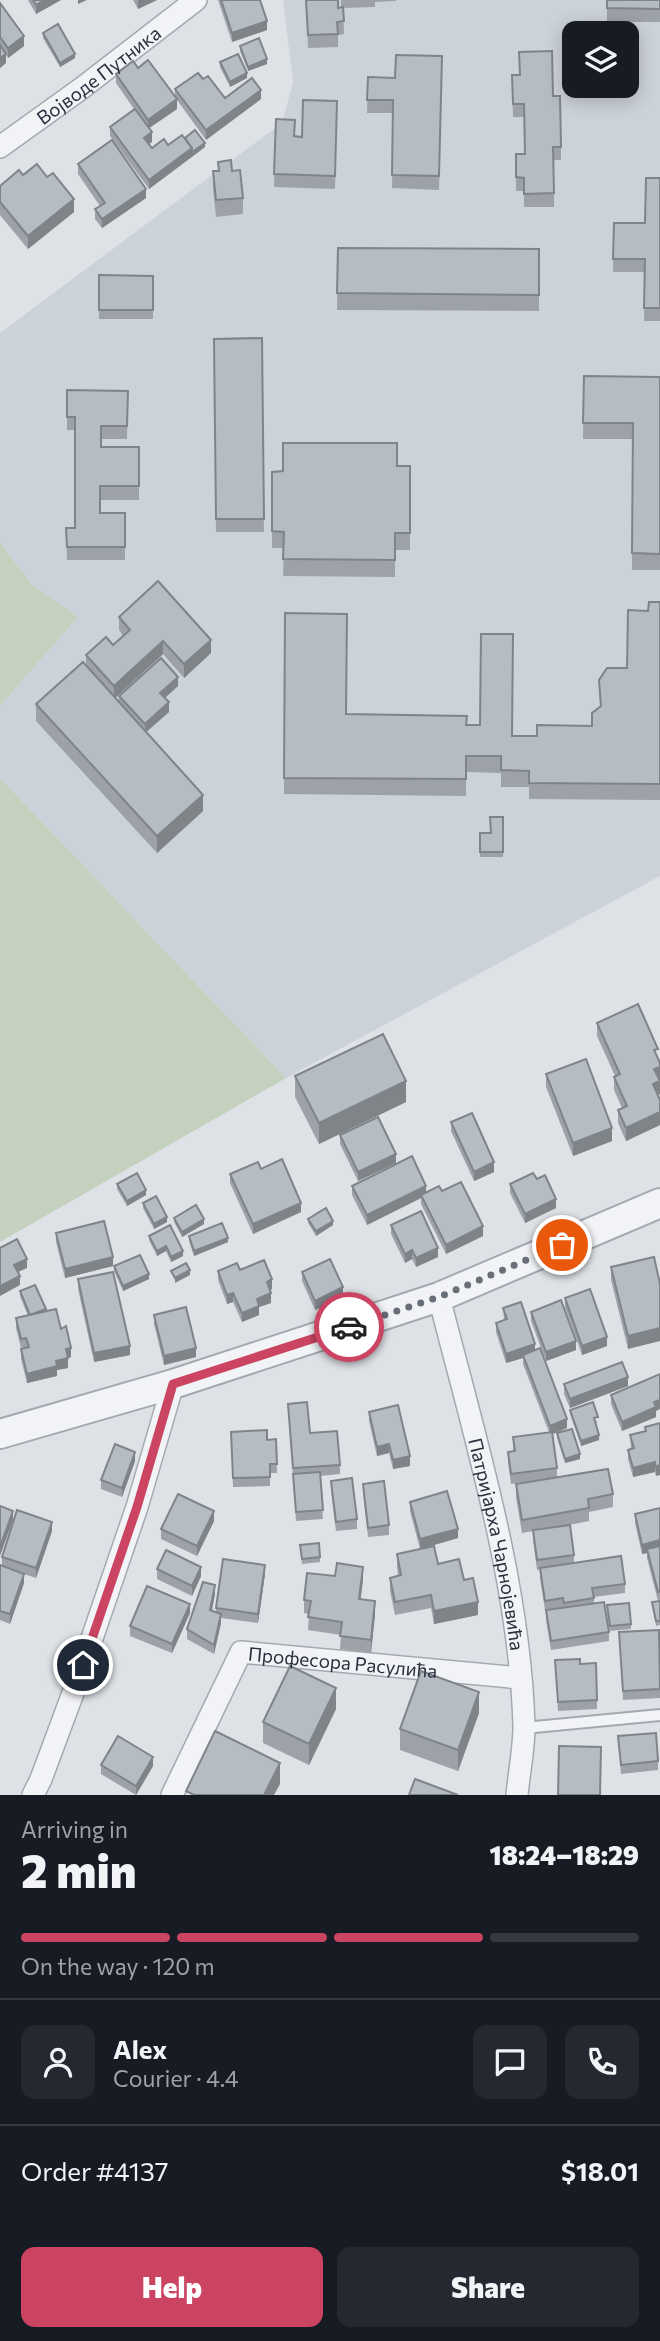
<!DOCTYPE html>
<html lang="en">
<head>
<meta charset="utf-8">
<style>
  :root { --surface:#171b24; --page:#242831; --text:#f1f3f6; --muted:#9ea1a6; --line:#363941; --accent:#cb4562 }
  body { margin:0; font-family:Commissioner,sans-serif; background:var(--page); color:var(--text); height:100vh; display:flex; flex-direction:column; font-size:26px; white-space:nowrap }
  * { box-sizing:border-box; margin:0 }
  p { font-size:23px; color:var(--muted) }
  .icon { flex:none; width:38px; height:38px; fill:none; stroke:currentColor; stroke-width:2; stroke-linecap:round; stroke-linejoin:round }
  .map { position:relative; height:1795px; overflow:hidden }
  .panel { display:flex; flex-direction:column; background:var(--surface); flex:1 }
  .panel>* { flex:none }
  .buttons { position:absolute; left:562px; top:21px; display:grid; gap:14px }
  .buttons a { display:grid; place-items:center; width:77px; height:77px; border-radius:14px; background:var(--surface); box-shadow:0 4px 18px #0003; font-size:35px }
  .pin { position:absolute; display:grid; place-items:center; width:60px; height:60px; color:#fff; margin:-30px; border:4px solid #fff; border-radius:50%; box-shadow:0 2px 7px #0007 }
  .courier { position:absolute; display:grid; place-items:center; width:70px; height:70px; margin:-35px; border:5px solid #cb4562; border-radius:50%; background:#fff; color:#222; box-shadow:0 2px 9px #0007 }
  .summary em { font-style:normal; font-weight:800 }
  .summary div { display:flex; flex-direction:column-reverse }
  .summary { display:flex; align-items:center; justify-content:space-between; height:119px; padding:0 21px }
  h1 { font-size:46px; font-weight:800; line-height:52px }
  .bar { display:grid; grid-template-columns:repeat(4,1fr); gap:10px 7px; align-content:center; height:84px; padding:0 21px }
  .bar i { height:9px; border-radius:5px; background:var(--line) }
  .bar .on { background:var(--accent) }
  .bar p { grid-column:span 4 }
  .line { display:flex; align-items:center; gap:18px; padding:0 21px; border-top:2px solid var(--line) }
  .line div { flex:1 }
  .round { display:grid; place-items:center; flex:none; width:74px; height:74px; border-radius:14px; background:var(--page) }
  .action { display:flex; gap:14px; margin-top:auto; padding:14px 21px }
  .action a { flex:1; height:80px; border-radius:14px; background:var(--accent); color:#fff; font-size:28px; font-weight:800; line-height:80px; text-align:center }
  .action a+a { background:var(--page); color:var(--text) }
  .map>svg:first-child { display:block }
  .built { fill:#ccd2d9; fill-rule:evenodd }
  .green { fill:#c5d1bf }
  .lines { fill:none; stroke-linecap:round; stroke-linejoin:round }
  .service-casing { stroke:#a4a9b1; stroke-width:14 }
  .minor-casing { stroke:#a4a9b1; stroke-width:24 }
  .tertiary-casing { stroke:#a4a9b1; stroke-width:32 }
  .service { stroke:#f1f3f6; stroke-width:10 }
  .minor { stroke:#f1f3f6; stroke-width:21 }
  .tertiary { stroke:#f1f3f6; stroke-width:28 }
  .wall { fill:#9da2a9 }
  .shaded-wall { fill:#7f8489 }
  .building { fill:#b6bcc4; stroke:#7f8489; stroke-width:2 }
  .done { stroke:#686f79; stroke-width:7; stroke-dasharray:0 12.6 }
  .route { stroke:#cb4562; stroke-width:9 }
  .labels { text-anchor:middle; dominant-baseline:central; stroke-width:7; stroke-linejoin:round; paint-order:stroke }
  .street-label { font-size:19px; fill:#28313e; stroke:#eef1f5 }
</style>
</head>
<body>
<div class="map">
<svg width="660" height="1795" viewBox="0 0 660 1795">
  <rect width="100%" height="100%" fill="#dee2e7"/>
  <path class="built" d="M283,0H660V876L286,1078L0,778V706L78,617L31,584L0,542V333L282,123L293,82ZM574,33H626V86H574Z"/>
  <g class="green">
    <polygon points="0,542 31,584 78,617 0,706"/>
    <polygon points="0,778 286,1078 0,1242"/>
  </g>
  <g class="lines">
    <g class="service-casing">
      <polyline id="service" points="524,1728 660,1715"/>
    </g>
    <g class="minor-casing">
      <g id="minor">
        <path id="s1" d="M0,147L82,88L196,0"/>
        <path id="s2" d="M439,1297C474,1435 520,1583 524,1726C524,1749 519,1773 517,1795"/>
        <polyline points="33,1795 41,1779 76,1685 137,1507 173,1384"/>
        <path id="s3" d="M172,1795L241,1652L520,1678"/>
      </g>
    </g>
    <g class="tertiary-casing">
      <polyline id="tertiary" points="0,1434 173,1384 439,1297 660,1203"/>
    </g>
    <use href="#service" class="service"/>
    <use href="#minor" class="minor"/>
    <use href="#tertiary" class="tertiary"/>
  </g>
  <g class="wall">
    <polygon points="28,0 61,0 36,14"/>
    <polygon points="133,0 157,0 138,9"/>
    <polygon points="218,0 260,0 267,30 232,42"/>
    <polygon points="306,0 338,0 338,8 341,7 341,0 396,0 396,1 375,2 375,7 343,8 344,34 338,35 338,47 308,48"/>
    <rect x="607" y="0" width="53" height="22"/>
    <polygon points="0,3 24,46 8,58 6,55 6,63 0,68"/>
    <polygon points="43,33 75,58 60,67 43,38"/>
    <polygon points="240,46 267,64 248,71 240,51"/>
    <polygon points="442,56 439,190 392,188 393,113 367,113 368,77 395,78"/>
    <polygon points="220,62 247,78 230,87 220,67"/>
    <polygon points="138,68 175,98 175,89 203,79 225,98 261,99 206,140 177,100 177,109 149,128 152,142 149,144 152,148 168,145 185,138 205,147 149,189 110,136 110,127 134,109 116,83 116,74"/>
    <polygon points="512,75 553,96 561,147 561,160 554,160 554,207 524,207 524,191 516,191 516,154 525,154 524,117 513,117"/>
    <polygon points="337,101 335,189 274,187 276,119 294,136 302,137"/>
    <polygon points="218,162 232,171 243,198 243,214 216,217 213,188 213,171 218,171"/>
    <polygon points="78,164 146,198 102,228 95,219 95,209 100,206 78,174"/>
    <polygon points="23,175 74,212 28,249 0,215 0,186"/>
    <polygon points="660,178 660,321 644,321 645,272 613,272 614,223 645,223"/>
    <polygon points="338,248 539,249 539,311 337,310"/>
    <polygon points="99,275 153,276 153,319 99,319"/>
    <polygon points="262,338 264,532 216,532 214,339"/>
    <polygon points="584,376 660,377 660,570 632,570 633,439 583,439"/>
    <polygon points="67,390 128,391 127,439 101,439 101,447 139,447 139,500 100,500 100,513 125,513 125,560 67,560 66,528 75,528 75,430 67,430"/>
    <polygon points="397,466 410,466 410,550 395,550 395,577 283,576 284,548 272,548 272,472"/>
    <polygon points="660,602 660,800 529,799 529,787 501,787 501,773 466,772 466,796 284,794 285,613 346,714 467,725 512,736 537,736 592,726 600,706 599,680 627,668 648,611"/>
    <polygon points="119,617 211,653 184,678 163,654 115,698 119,703 119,696 178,686 165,698 169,712 146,732 203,811 157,853 36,721 36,704 86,667 86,655 113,645 123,636 119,630"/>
    <polygon points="503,817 503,857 480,857 480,833 491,833"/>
    <polygon points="597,1023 658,1058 660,1063 660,1094 658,1095 660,1100 660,1125 626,1141 618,1123 618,1110 622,1108 614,1090 614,1077 615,1076 597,1036"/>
    <polygon points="546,1074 612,1141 573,1156 546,1087"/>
    <polygon points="295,1076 406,1102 319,1144 295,1097"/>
    <polygon points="451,1122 494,1172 474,1181 451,1131"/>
    <polygon points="340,1135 396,1163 358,1181 340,1144"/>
    <polygon points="261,1169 301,1212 253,1234 230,1183 230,1174"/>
    <polygon points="537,1179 556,1208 525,1223 510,1193 510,1184"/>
    <polygon points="117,1184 146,1195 127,1206 117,1189"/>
    <polygon points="352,1186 426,1192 442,1191 483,1236 446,1254 421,1204 421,1198 367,1225 352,1195"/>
    <polygon points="143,1203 167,1222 154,1229 143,1208"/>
    <polygon points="174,1218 204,1224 182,1237 174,1222"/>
    <polygon points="308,1219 333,1225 316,1236 308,1223"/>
    <polygon points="391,1225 438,1257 416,1267 412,1259 405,1263 391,1234"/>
    <polygon points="56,1233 113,1266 65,1278 56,1242"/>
    <polygon points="149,1236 183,1256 171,1262 166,1251 157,1256 149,1240"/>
    <polygon points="189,1236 228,1242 194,1256 189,1241"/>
    <polygon points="654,1257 628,1349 611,1280 611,1267"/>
    <polygon points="114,1266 149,1279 123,1291 114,1271"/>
    <polygon points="240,1270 272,1289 270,1289 271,1303 259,1307 259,1315 242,1322 233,1302 227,1304 218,1280 218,1271"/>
    <polygon points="302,1272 343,1297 315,1310 302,1281"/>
    <polygon points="78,1279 130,1355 94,1362 78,1289"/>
    <polygon points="20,1291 46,1311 61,1329 71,1357 68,1358 68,1368 57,1370 57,1376 27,1383 21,1359 21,1349 27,1348 26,1347 21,1348 16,1328 16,1318 28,1316 20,1296"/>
    <polygon points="565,1298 607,1346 582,1355 565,1307"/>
    <polygon points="503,1308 535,1350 567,1428 553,1434 557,1468 557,1477 511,1484 508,1462 508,1452 513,1451 513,1437 549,1432 523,1364 523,1358 506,1363 496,1332 496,1323 504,1320"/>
    <polygon points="531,1312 576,1350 546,1361 531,1321"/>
    <polygon points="154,1315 196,1357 164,1365 154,1324"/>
    <polygon points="564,1384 628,1386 570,1408 564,1394"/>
    <polygon points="611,1395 656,1411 656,1417 622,1431 611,1404"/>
    <polygon points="288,1404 310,1433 340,1465 340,1474 320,1476 323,1519 296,1521"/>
    <polygon points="570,1410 598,1422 595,1423 599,1440 581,1446 570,1414"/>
    <polygon points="369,1412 410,1466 393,1469 389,1453 377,1456 369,1421"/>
    <polygon points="660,1423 656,1476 655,1472 633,1477 628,1459 628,1450 631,1449 630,1435 645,1431 645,1427"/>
    <polygon points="231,1432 267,1440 276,1439 277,1473 270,1473 270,1486 233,1487"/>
    <polygon points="557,1433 580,1459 565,1463 557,1438"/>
    <polygon points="135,1461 122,1497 101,1489 101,1480"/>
    <polygon points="331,1481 357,1519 357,1529 336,1531 331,1490"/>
    <polygon points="363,1484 389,1525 389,1535 368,1537 363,1493"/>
    <polygon points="516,1484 613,1494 613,1507 589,1512 589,1521 569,1525 574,1555 574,1563 625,1584 625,1593 594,1597 594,1603 609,1632 609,1641 551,1650 546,1620 546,1610 563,1607 545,1610 540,1578 540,1569 537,1570 533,1539 533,1531 522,1533 516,1497"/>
    <polygon points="410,1502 458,1538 420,1549 410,1511"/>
    <polygon points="660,1508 660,1625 656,1626 652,1602 658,1601 647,1558 647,1553 642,1554 635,1523 635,1514"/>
    <polygon points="214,1521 197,1556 161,1539 161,1529"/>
    <polygon points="52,1531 36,1578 24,1574 24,1583 10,1624 0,1620 0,1565 2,1565 2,1557"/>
    <polygon points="300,1545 320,1557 320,1562 302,1564"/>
    <polygon points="397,1554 438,1564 464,1580 478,1615 434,1624 431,1608 395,1615 390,1591 390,1578 398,1576 397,1567"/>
    <polygon points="157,1569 201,1576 192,1596 157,1579"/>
    <polygon points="265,1574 258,1623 221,1618 221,1623 214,1654 187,1639 187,1629 215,1594 212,1611 216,1612 216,1608"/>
    <polygon points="363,1580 360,1599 375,1614 371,1653 340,1649 341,1635 308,1630 309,1614 304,1613 304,1600"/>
    <polygon points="607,1610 631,1624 631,1629 610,1631"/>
    <polygon points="190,1613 172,1653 130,1636 130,1626"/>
    <polygon points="619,1632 660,1653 660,1698 623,1700"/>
    <polygon points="555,1660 580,1664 597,1700 597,1709 558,1711"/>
    <polygon points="336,1709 309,1765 263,1743 263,1722"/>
    <polygon points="479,1713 458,1771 400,1750 400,1729"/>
    <polygon points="618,1736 658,1761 658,1770 621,1774"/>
    <polygon points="101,1765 153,1766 136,1795 101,1774"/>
  </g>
  <g class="shaded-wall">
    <polygon points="45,0 61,0 36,14 36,5"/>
    <polygon points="78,0 87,0 78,4"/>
    <polygon points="138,0 157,0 138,9"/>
    <polygon points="267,21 267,30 232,42 232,33"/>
    <polygon points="24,36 24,46 8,58 8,48"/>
    <polygon points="6,54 6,63 0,68 0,58"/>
    <polygon points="75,54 75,58 60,67 60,63"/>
    <polygon points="267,59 267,64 248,71 248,67"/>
    <polygon points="247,73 247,78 230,87 230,82"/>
    <polygon points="261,90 261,99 206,140 206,130"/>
    <polygon points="177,99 177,109 148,129 148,120"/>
    <polygon points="152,132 152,142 144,147 144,138"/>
    <polygon points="205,143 205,147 149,189 149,180 192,148"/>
    <polygon points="146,189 146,198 102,228 102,219"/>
    <polygon points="74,199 74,212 28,249 28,236"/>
    <polygon points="211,640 211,653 184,678 184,664"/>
    <polygon points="163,641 163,654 114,699 114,686"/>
    <polygon points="178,677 178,686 160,702 160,693"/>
    <polygon points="169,702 169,712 145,733 145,724"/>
    <polygon points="203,795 203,811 157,853 157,836"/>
    <polygon points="660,1067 660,1080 654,1083 654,1069"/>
    <polygon points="406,1081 406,1102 319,1144 319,1123"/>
    <polygon points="660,1081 660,1094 653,1097 653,1084"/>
    <polygon points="660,1112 660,1125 626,1141 626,1128"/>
    <polygon points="612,1128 612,1141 573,1156 573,1143"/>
    <polygon points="396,1154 396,1163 358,1181 358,1172"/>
    <polygon points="494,1162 494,1172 474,1181 474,1172"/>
    <polygon points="426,1186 426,1195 421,1195 421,1198 367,1225 367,1215"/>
    <polygon points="146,1190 146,1195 127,1206 127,1201"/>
    <polygon points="556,1199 556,1208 525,1223 525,1214"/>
    <polygon points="301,1203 301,1212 253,1234 253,1224"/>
    <polygon points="167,1217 167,1222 154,1229 154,1224"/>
    <polygon points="204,1219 204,1224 182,1237 182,1232"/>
    <polygon points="333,1221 333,1225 316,1236 316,1231"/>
    <polygon points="483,1226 483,1236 446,1254 446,1245"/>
    <polygon points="228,1238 228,1242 194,1256 194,1251"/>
    <polygon points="166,1246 166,1251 157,1256 157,1251"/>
    <polygon points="438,1248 438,1257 416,1267 416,1258"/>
    <polygon points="412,1250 412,1259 405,1263 405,1254"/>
    <polygon points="183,1251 183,1256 171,1262 171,1257"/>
    <polygon points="113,1257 113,1266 65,1278 65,1269"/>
    <polygon points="27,1259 27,1268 14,1274 14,1265"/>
    <polygon points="190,1270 190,1275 175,1283 175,1278"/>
    <polygon points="149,1274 149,1279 123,1291 123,1286"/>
    <polygon points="20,1276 20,1285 0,1296 0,1286"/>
    <polygon points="272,1279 272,1289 267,1291 267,1282"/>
    <polygon points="343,1287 343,1297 315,1310 315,1301"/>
    <polygon points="233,1293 233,1302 227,1304 227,1295"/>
    <polygon points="271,1293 271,1303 259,1307 259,1315 242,1322 242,1313 257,1299"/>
    <polygon points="660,1328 660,1341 628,1349 628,1336"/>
    <polygon points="607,1337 607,1346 582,1355 582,1346"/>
    <polygon points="576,1341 576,1350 546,1361 546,1352"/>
    <polygon points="535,1344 535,1354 523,1355 523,1358 506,1363 506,1354"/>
    <polygon points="130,1346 130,1355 94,1362 94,1353"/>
    <polygon points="71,1348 71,1357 66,1358 66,1349"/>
    <polygon points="196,1348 196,1357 164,1365 164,1356"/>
    <polygon points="68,1358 68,1368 57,1370 57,1376 27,1383 27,1374 56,1361"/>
    <polygon points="628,1377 628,1386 570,1408 570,1399"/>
    <polygon points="660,1400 660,1409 656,1411 656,1417 622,1431 622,1422"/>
    <polygon points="567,1419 567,1428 550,1435 550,1426"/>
    <polygon points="599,1435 599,1440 581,1446 581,1441"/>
    <polygon points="389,1444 389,1453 377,1456 377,1447"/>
    <polygon points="135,1452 135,1461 122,1497 122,1488"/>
    <polygon points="580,1454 580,1459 565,1463 565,1459"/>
    <polygon points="410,1456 410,1466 393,1469 393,1460"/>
    <polygon points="655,1462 655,1472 633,1477 633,1468"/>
    <polygon points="660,1465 660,1475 656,1476 656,1467"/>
    <polygon points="13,1511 13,1520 0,1556 0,1547"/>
    <polygon points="214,1511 214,1521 197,1556 197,1546"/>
    <polygon points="52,1522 52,1531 36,1578 36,1568"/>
    <polygon points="458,1529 458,1538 420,1549 420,1539"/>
    <polygon points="660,1540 660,1550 647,1549 647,1553 642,1554 642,1545"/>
    <polygon points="265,1565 265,1574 258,1623 258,1614"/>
    <polygon points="201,1567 201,1576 192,1596 192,1586"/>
    <polygon points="363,1567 363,1580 359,1612 359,1599"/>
    <polygon points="24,1574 24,1583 10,1624 10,1614"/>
    <polygon points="215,1585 215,1594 210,1619 210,1610"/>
    <polygon points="375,1601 375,1614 371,1653 371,1640"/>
    <polygon points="478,1602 478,1615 434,1624 434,1611"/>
    <polygon points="190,1604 190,1613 172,1653 172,1644"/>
    <polygon points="221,1614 221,1623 214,1654 214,1645"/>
    <polygon points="336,1688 336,1709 309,1765 309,1744"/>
    <polygon points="479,1692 479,1713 458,1771 458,1750"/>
    <polygon points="153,1757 153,1766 136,1795 136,1786"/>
    <polygon points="280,1763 280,1784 274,1795 264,1795"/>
  </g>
  <g class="building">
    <polygon points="33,0 45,0 36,5"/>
    <polygon points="221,0 260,0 267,21 232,33"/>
    <polygon points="306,0 338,0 338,8 343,7 344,21 337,22 338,34 308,35"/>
    <polygon points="607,0 660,0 660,9 607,8"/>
    <polygon points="0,3 24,36 8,48 0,37"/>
    <polygon points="58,24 75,54 60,63 43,33"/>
    <polygon points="259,38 267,59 248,67 240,46"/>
    <polygon points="0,45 6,54 0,58"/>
    <polygon points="552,51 553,96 560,96 561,147 553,147 554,193 524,194 524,178 516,177 516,154 525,154 524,104 513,104 512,75 520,75 519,52"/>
    <polygon points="238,54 247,73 230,82 220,62"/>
    <polygon points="396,55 442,56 439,176 392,175 393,100 367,100 368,77 395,78"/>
    <polygon points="148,60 177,99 148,120 116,74 133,61 138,68"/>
    <polygon points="198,73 203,79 208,76 225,98 252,78 261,90 206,130 175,89"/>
    <polygon points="303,100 337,101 335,176 274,174 276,119 295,120 294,136 302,137"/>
    <polygon points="135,109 152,132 144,138 152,148 164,139 168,145 182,135 192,148 149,180 110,127"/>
    <polygon points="195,130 205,143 192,152 192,148 185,138"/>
    <polygon points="112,140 146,189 102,219 95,209 105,203 78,164"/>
    <polygon points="231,160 232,171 240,170 243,198 216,200 213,171 219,171 218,162"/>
    <polygon points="37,164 47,177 53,173 74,199 28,236 0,202 0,186 19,170 23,175"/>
    <polygon points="646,178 660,178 660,308 644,308 645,259 613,259 614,223 645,223"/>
    <polygon points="338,248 539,249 539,295 337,293"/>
    <polygon points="99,275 153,276 153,310 99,310"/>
    <polygon points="262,338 264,519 216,519 214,339"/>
    <polygon points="584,376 660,377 660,554 632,553 633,423 583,423"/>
    <polygon points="67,390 128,391 127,426 101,426 101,447 139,447 139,486 100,486 100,513 125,513 125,547 67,547 66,528 75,528 75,417 67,417"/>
    <polygon points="283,443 397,443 397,466 410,466 410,533 395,533 395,560 283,559 284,532 272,531 272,472 283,471"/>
    <polygon points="158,581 211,640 184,664 163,641 114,686 86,655 106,637 113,645 130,630 119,617"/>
    <polygon points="649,602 660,602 660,784 529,783 529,771 501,770 501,756 466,756 466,779 284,778 285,613 347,614 346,714 467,716 466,725 480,725 481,634 513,634 512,736 537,736 537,725 592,726 592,713 601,706 599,680 607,668 627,668 628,610 648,611"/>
    <polygon points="161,658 178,677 160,693 169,702 145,724 119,696"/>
    <polygon points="83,662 203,795 157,836 36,704"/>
    <polygon points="490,817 503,817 503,852 480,852 480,833 491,833"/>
    <polygon points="638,1004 658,1049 654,1050 660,1063 660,1067 654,1069 660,1081 653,1084 660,1100 660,1112 626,1128 618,1110 627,1106 614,1077 620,1074 597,1023"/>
    <polygon points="383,1034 406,1081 319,1123 295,1076"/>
    <polygon points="586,1059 612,1128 573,1143 546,1074"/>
    <polygon points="472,1113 494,1162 474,1172 451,1122"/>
    <polygon points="378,1117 396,1154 358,1172 340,1135"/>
    <polygon points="412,1156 426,1186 367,1215 352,1186"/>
    <polygon points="282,1159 301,1203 253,1224 230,1174 258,1162 261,1169"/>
    <polygon points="137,1173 146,1190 127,1201 117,1184"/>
    <polygon points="533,1173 537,1179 545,1175 556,1199 525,1214 510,1184"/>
    <polygon points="461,1182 483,1226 446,1245 421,1195 439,1186 442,1191"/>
    <polygon points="156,1196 167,1217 154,1224 143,1203"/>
    <polygon points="196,1205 204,1219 182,1232 174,1218"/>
    <polygon points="326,1208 333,1221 316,1231 308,1219"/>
    <polygon points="421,1211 438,1248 416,1258 412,1250 405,1254 391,1225"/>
    <polygon points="104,1221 113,1257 65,1269 56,1233"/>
    <polygon points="222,1223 228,1238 194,1251 189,1236"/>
    <polygon points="170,1225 183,1251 171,1257 166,1246 157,1251 149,1236"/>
    <polygon points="17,1239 27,1259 14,1265 20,1276 0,1286 0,1248"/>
    <polygon points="140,1255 149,1274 123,1286 114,1266"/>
    <polygon points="654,1257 660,1284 660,1328 628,1336 611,1267"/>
    <polygon points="330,1259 343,1287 315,1301 302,1272"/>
    <polygon points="264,1260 272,1279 267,1282 271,1293 257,1299 259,1306 242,1313 233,1293 227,1295 218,1271 237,1263 240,1270"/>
    <polygon points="186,1263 190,1270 175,1278 171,1271"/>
    <polygon points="113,1272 130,1346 94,1353 78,1279"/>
    <polygon points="35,1285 46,1309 30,1315 20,1291"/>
    <polygon points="590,1289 607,1337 582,1346 565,1298"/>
    <polygon points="561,1300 576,1341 546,1352 531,1312"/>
    <polygon points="521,1302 535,1344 506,1354 496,1323 507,1319 503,1308"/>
    <polygon points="186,1307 196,1348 164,1356 154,1315"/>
    <polygon points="56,1309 61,1329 66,1326 71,1348 66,1349 68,1358 56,1361 57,1366 27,1374 21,1349 29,1347 26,1338 21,1339 16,1318"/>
    <polygon points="540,1348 567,1419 550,1426 523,1355"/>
    <polygon points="622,1362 628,1377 570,1399 564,1384"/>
    <polygon points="660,1374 660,1400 654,1402 656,1407 622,1422 611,1395"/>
    <polygon points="307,1402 310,1433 337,1431 340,1465 293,1468 288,1404"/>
    <polygon points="593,1402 598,1417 594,1418 599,1435 581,1441 570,1410"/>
    <polygon points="398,1405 410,1456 393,1460 389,1444 377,1447 369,1412"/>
    <polygon points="660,1423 660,1465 656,1467 655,1462 633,1468 628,1450 634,1448 630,1435 646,1431 645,1427"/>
    <polygon points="572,1429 580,1454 565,1459 557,1433"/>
    <polygon points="267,1430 267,1440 276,1439 277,1464 270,1464 270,1477 233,1478 231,1432"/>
    <polygon points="552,1432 557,1468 511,1474 508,1452 515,1451 513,1437"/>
    <polygon points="115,1444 135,1452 122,1488 101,1480"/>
    <polygon points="608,1469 613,1494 588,1499 589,1508 522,1520 516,1484"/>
    <polygon points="320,1472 323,1510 296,1512 293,1474"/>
    <polygon points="352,1478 357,1519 336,1522 331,1481"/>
    <polygon points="384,1481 389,1525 368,1528 363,1484"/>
    <polygon points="447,1491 458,1529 420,1539 410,1502"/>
    <polygon points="178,1494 214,1511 197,1546 161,1529"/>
    <polygon points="0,1506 13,1511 0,1547"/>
    <polygon points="660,1508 660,1540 642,1545 635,1514"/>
    <polygon points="17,1510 52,1522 36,1568 2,1557"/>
    <polygon points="570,1525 574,1555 537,1560 533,1530"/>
    <polygon points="319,1543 320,1557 302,1559 300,1545"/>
    <polygon points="434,1546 438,1564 459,1559 464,1580 473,1578 478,1602 434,1611 431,1595 395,1602 390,1578 401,1575 397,1554"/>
    <polygon points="660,1546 660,1592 658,1592 647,1549"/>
    <polygon points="166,1550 201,1567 192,1586 157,1569"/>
    <polygon points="621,1556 625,1584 592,1588 594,1598 564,1603 563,1598 545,1601 540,1568"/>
    <polygon points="223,1559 265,1565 258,1614 216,1608"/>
    <polygon points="337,1563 363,1567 359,1599 375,1601 371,1640 340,1636 342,1622 308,1617 311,1601 304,1600 307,1573 335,1576"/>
    <polygon points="0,1565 24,1574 10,1614 0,1611"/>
    <polygon points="203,1582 215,1585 210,1610 221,1614 214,1645 187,1629"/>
    <polygon points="147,1586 190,1604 172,1644 130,1626"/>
    <polygon points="660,1601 660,1621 656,1621 652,1602"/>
    <polygon points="604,1602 609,1632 551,1641 546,1610"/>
    <polygon points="629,1603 631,1624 610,1626 607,1605"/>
    <polygon points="659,1630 660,1689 623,1691 619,1632"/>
    <polygon points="580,1659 580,1664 596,1663 597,1700 558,1702 555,1660"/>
    <polygon points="290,1666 336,1688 309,1744 263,1722"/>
    <polygon points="421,1671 479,1692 458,1750 400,1729"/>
    <polygon points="215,1731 280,1763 264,1795 194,1795 186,1791"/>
    <polygon points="656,1733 658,1761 621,1765 618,1736"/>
    <polygon points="118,1736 153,1757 136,1786 101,1765"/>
    <polygon points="559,1746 601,1747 600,1795 558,1795"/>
    <polygon points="415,1779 458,1795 409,1795"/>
  </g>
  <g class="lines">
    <polyline class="done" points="349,1327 439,1297 562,1245"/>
    <polyline class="route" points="83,1665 137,1507 173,1384 349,1327"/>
  </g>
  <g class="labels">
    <g class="street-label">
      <text stroke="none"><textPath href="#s1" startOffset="122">Војводе Путника</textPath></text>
      <text stroke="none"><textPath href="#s2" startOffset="254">Патријарха Чарнојевића</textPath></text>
      <text stroke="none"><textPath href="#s3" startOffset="261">Професора Расулића</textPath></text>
    </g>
  </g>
</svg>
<div class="buttons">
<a><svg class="icon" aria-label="layers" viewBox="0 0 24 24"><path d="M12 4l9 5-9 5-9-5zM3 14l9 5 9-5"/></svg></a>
</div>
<div class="pin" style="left:562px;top:1245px;background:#ea580c"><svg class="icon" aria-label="bag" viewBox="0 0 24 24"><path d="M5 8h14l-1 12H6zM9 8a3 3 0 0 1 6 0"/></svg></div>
<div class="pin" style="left:83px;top:1665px;background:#1f2937"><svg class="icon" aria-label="home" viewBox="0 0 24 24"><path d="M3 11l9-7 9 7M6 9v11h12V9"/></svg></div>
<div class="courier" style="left:349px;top:1327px"><svg class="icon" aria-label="car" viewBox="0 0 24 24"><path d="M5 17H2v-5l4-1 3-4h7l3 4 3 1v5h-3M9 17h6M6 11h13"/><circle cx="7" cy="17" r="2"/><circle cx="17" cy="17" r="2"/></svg></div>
</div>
<section class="panel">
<div class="summary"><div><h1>2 min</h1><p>Arriving in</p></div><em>18:24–18:29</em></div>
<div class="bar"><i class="on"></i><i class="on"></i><i class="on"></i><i></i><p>On the way · 120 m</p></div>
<div class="line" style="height:126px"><a class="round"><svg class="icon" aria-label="person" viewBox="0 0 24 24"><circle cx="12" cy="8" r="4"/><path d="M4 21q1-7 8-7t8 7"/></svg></a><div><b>Alex</b><p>Courier · 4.4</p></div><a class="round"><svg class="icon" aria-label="chat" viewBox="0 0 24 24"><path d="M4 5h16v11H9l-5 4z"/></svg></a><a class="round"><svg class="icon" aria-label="phone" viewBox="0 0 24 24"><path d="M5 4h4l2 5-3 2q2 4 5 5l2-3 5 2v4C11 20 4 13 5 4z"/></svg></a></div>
<div class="line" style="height:91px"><div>Order #4137</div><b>$18.01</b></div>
<div class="action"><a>Help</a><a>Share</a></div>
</section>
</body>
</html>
